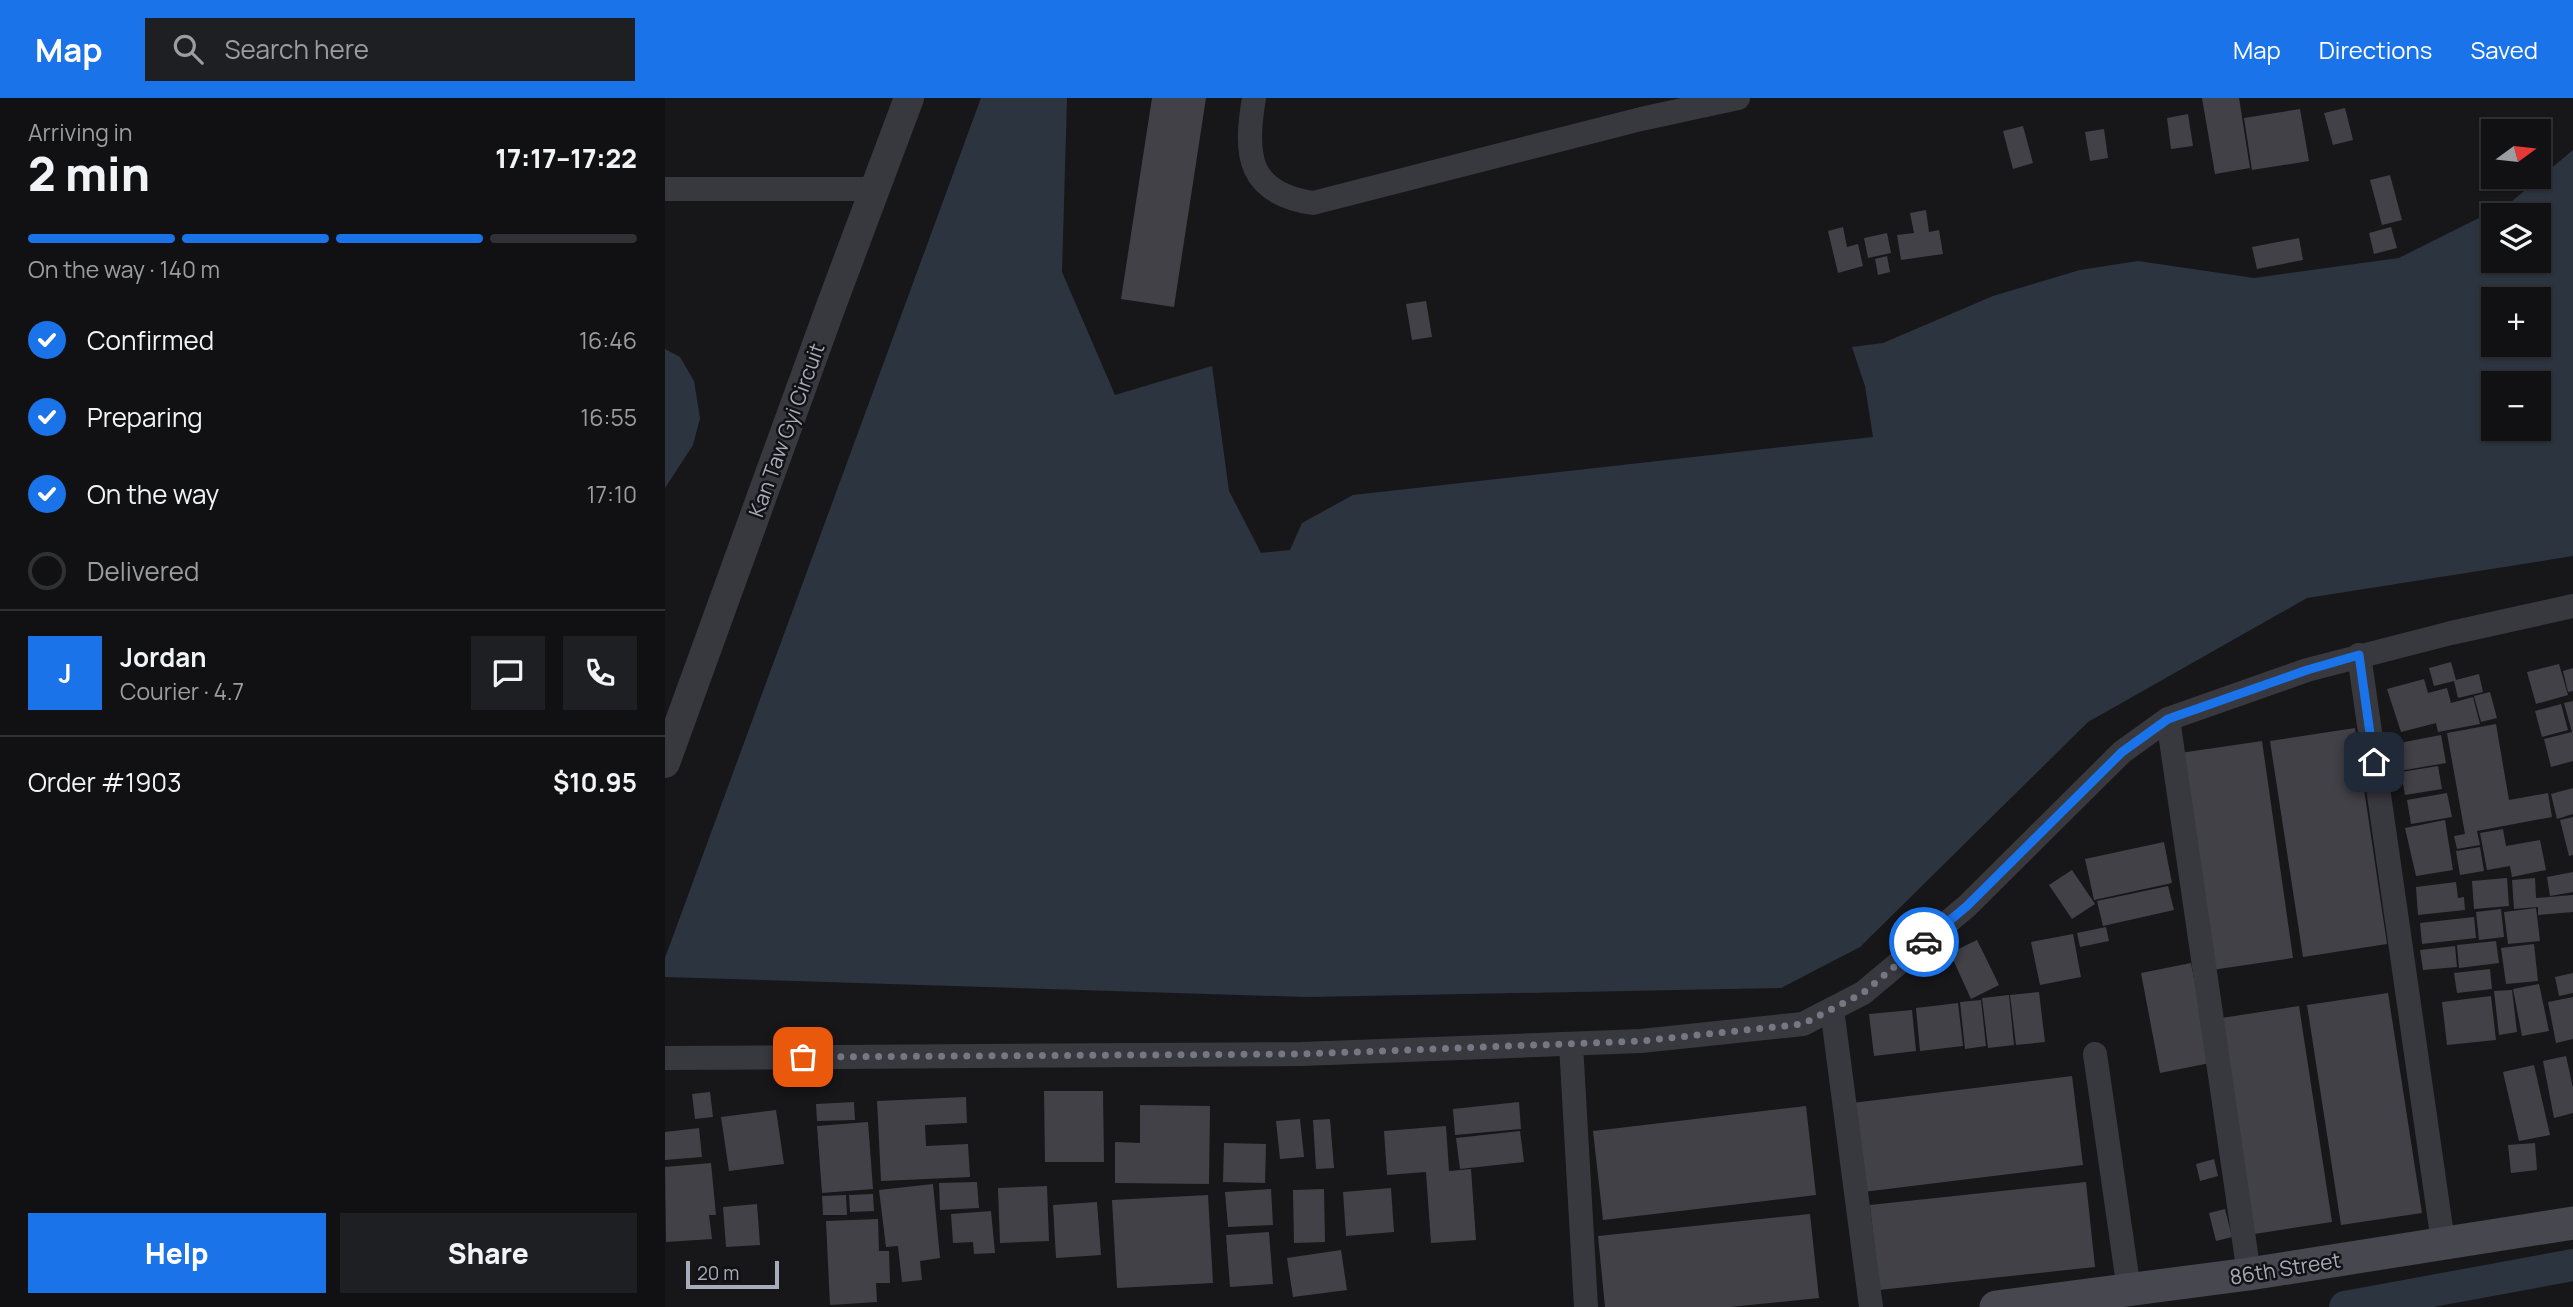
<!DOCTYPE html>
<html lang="en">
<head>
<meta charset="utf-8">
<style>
  :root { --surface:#111114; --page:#1e1f22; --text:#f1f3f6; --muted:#9c9da0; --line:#303134; --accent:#1a73e8 }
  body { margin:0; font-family:Manrope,sans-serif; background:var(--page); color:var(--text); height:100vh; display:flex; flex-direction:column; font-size:26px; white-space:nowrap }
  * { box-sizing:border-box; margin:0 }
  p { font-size:23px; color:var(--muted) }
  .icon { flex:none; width:38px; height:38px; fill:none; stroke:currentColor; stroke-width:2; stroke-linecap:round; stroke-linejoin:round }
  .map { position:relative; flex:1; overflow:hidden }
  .drawer { display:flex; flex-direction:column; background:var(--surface); width:665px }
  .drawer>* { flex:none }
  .needle { width:46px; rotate:75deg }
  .controls { position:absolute; left:1816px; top:21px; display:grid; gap:14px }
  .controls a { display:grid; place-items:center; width:70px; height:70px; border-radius:0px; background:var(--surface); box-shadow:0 2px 5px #0004,0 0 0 2px var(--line); font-size:35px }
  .scale { position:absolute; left:21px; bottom:18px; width:93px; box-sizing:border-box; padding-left:7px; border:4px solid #a8acba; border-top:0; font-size:19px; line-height:24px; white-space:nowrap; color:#a8acba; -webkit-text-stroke:5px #121215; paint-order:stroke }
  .pin { position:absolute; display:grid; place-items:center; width:60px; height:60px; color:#fff; margin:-30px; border-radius:14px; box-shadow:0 4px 10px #0006 }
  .courier { position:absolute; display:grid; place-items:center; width:70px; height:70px; margin:-35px; border:5px solid #1a73e8; border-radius:50%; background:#fff; color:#222; box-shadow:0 2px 9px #0007 }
  .summary em { font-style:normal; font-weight:800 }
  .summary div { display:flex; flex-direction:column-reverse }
  .summary { display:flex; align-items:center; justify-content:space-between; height:119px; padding:0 28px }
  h1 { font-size:46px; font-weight:800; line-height:52px }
  .bar { display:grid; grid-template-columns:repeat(4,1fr); gap:10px 7px; align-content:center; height:84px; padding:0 28px }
  .bar i { height:9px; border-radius:5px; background:var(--line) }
  .bar .selected { background:var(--accent) }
  .bar p { grid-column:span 4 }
  .line { display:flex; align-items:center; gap:18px; padding:0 28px; border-top:2px solid var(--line) }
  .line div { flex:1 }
  .round { display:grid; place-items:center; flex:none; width:74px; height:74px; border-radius:0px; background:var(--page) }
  ol { padding:0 28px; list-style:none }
  li { display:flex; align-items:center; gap:21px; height:77px }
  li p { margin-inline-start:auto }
  li .icon { padding:7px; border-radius:50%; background:var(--accent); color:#fff; stroke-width:4 }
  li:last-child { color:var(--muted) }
  li i { width:38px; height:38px; border:4px solid var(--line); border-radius:50% }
  .primary-button { display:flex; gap:14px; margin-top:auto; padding:14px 28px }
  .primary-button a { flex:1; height:80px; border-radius:0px; background:var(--accent); color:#fff; font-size:28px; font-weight:800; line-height:80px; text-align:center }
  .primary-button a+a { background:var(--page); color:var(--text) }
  header { display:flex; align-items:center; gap:42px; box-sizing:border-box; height:98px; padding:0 35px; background:var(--accent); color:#fff }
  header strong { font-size:33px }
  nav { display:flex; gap:38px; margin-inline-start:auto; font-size:24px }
  .search { width:490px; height:63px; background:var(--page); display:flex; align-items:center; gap:18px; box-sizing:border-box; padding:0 24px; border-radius:0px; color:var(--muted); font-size:26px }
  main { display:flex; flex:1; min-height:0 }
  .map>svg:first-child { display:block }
  .water { fill:#2c353f; fill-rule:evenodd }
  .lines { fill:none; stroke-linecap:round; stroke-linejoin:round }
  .canal { stroke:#2c353f; stroke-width:32 }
  .building { fill:#414147 }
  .minor { stroke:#38383f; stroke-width:24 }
  .tertiary { stroke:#38383f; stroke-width:30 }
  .secondary { stroke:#46474f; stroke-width:33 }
  .done { stroke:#757882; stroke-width:7; stroke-dasharray:0 12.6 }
  .route { stroke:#1a73e8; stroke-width:9 }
  .labels { text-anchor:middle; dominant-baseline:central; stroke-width:5; stroke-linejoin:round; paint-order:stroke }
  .street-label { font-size:21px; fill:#a8acba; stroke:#121215 }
</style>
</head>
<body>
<header>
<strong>Map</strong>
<div class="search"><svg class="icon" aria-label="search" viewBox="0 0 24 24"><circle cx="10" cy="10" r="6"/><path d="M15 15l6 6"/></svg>Search here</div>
<nav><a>Map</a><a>Directions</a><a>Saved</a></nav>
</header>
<main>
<section class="drawer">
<div class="summary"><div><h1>2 min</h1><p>Arriving in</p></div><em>17:17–17:22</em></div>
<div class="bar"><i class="selected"></i><i class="selected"></i><i class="selected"></i><i></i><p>On the way · 140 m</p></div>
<ol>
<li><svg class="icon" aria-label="check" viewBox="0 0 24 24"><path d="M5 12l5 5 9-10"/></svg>Confirmed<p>16:46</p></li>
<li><svg class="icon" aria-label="check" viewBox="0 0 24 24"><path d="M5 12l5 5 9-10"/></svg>Preparing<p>16:55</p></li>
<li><svg class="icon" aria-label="check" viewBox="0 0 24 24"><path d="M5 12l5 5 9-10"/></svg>On the way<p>17:10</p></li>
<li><i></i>Delivered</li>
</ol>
<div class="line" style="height:126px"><b class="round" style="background:var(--accent);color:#fff">J</b><div><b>Jordan</b><p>Courier · 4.7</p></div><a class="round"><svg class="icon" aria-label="chat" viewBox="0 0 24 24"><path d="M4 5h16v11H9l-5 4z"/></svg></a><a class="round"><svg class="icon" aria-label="phone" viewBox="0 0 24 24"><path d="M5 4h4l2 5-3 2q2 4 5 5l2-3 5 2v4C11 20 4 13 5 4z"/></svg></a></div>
<div class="line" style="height:91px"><div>Order #1903</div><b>$10.95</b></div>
<div class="primary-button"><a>Help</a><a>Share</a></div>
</section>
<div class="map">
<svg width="1908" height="1209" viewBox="0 0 1908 1209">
  <rect width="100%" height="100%" fill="#17171a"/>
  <g class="water">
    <path d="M316,0H402L397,174L450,297L547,268L564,393L596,455L625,452L637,425L688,397L1208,339L1200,288L1187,249L1218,245L1328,198L1415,172L1473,163L1589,180L1734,160L1846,104L1908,52V458L1642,500L1423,624L1195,849L1116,890L643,899L0,879V860ZM1829,117H1874V163H1829ZM1829,201H1874V247H1829ZM1829,285H1874V331H1829Z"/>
    <polygon points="0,251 15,259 29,283 35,320 28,347 0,390"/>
  </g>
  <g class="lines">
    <polyline class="canal" points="1680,1209 1908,1167"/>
  </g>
  <g class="building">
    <polygon points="487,0 541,0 509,209 456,201"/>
    <polygon points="1537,0 1574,0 1585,70 1550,76"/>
    <polygon points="1680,10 1688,42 1668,47 1659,15"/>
    <polygon points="1635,11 1644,63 1587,72 1579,20"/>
    <polygon points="1523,16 1528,48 1506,51 1502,20"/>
    <polygon points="1358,28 1368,65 1348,71 1338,33"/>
    <polygon points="1439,31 1443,60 1425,63 1420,34"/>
    <polygon points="1725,77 1737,122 1717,127 1705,82"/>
    <polygon points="1261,112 1264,134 1274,132 1278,156 1236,162 1232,137 1249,135 1245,115"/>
    <polygon points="1178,129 1182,149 1193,146 1198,168 1173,175 1163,133"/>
    <polygon points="1726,129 1732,150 1709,156 1704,135"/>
    <polygon points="1222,135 1226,155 1203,160 1199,140"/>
    <polygon points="1634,140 1638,162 1592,171 1587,149"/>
    <polygon points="1222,158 1225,174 1213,177 1210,161"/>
    <polygon points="761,203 767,239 747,242 741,206"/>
    <polygon points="1786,564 1791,582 1814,576 1818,594 1793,600 1789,583 1769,588 1764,570"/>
    <polygon points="1894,566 1903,597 1871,606 1862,574"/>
    <polygon points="1908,570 1908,593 1903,594 1898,573"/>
    <polygon points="1759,581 1763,595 1782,590 1786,605 1808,599 1815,626 1773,634 1771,625 1736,634 1722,591"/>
    <polygon points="1825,594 1832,620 1816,624 1809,598"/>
    <polygon points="1908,603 1908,663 1886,669 1879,641 1907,634 1899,605"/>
    <polygon points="1896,606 1903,632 1877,639 1870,613"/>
    <polygon points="1831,626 1844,702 1883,695 1887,719 1812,733 1815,747 1792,751 1789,738 1800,736 1782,635"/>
    <polygon points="1690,630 1722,846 1638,859 1605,643"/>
    <polygon points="1776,637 1781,665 1734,673 1729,646"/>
    <polygon points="1597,643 1628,860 1547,872 1515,655"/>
    <polygon points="1773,668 1777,691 1740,697 1736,674"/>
    <polygon points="1908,690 1908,716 1892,721 1886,696"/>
    <polygon points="1782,695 1787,719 1746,726 1742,702"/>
    <polygon points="1908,719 1908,757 1904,758 1895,722"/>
    <polygon points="1780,722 1788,772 1751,778 1740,730"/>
    <polygon points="1838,731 1841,748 1875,742 1881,772 1847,779 1845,768 1822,772 1815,735"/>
    <polygon points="1499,744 1507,785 1429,802 1420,761"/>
    <polygon points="1815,749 1819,773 1795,777 1791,753"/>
    <polygon points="1407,772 1430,806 1407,821 1384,787"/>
    <polygon points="1908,774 1908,794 1885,798 1882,779"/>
    <polygon points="1842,780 1844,808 1809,811 1807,783"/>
    <polygon points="1870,780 1871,800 1908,797 1908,814 1873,817 1873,809 1849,811 1847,782"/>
    <polygon points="1791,784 1793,800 1799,799 1800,812 1753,817 1751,789"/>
    <polygon points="1503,788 1509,812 1438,828 1432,803"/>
    <polygon points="1871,810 1875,843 1843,846 1839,814"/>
    <polygon points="1836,811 1839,839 1814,842 1811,814"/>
    <polygon points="1809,819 1811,840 1757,846 1755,825"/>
    <polygon points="1441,829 1444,843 1415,849 1412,835"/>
    <polygon points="1408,836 1416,879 1375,887 1366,844"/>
    <polygon points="1312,842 1334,887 1306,901 1285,855"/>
    <polygon points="1831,843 1834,865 1794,870 1792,847"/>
    <polygon points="1869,846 1873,883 1841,886 1836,850"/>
    <polygon points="1790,848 1792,869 1758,872 1755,852"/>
    <polygon points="1526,865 1545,965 1495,975 1476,875"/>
    <polygon points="1825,871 1827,891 1792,895 1789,875"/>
    <polygon points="1908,875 1908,895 1894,898 1890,879"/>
    <polygon points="1874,886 1884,933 1857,938 1848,891"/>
    <polygon points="1847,892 1852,934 1834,937 1829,893"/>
    <polygon points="1374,894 1380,944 1351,947 1345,897"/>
    <polygon points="1723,895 1757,1115 1676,1127 1642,907"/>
    <polygon points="1344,897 1349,947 1323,950 1317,900"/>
    <polygon points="1826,898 1831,942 1782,947 1777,904"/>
    <polygon points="1908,899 1908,941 1891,945 1883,904"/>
    <polygon points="1316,902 1321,948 1300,951 1295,904"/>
    <polygon points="1293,905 1298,948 1255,953 1251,910"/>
    <polygon points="1634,908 1667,1124 1583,1137 1550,921"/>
    <polygon points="1247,912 1251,953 1209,958 1204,916"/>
    <polygon points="1901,958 1908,990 1908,1015 1889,1020 1878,963"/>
    <polygon points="1869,967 1885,1037 1854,1043 1838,974"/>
    <polygon points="1407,978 1418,1067 1198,1094 1187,1005"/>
    <polygon points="379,993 438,993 439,1064 380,1064"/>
    <polygon points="45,994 48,1019 30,1021 27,996"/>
    <polygon points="301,999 302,1025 260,1027 261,1048 303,1046 305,1079 216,1083 212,1003"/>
    <polygon points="189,1004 190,1022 152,1023 151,1006"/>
    <polygon points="854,1004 856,1031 790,1037 788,1011"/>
    <polygon points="475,1007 545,1008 544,1086 450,1085 450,1044 475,1045"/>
    <polygon points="1141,1008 1151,1097 938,1122 928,1033"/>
    <polygon points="111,1012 119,1066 64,1073 56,1019"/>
    <polygon points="635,1021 639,1059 615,1061 611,1023"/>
    <polygon points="665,1021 669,1070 651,1071 648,1022"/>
    <polygon points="203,1024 208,1091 157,1095 152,1028"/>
    <polygon points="781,1028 784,1073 806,1071 811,1142 766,1145 761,1074 722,1077 719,1033"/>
    <polygon points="34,1030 37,1059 0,1062 0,1034"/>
    <polygon points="855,1033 859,1064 795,1071 791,1040"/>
    <polygon points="559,1045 601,1046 600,1085 558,1084"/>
    <polygon points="1870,1045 1872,1072 1846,1075 1843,1047"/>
    <polygon points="1549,1061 1553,1078 1535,1083 1531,1066"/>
    <polygon points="46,1065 51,1117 44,1117 47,1141 1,1144 0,1069"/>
    <polygon points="312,1084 314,1110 275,1112 274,1085"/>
    <polygon points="1421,1084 1430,1169 1214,1192 1205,1107"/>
    <polygon points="268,1086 275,1160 255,1163 257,1182 237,1184 233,1148 221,1149 214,1092"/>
    <polygon points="382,1088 384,1143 335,1145 333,1090"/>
    <polygon points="726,1090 729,1134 681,1138 678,1094"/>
    <polygon points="606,1091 608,1127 563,1129 560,1094"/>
    <polygon points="659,1091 660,1144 629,1145 628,1092"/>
    <polygon points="208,1096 209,1113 185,1114 184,1097"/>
    <polygon points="181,1097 182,1117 158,1117 157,1098"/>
    <polygon points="543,1097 548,1185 452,1190 447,1102"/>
    <polygon points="432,1104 436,1157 391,1160 388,1107"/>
    <polygon points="92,1106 95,1147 61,1149 58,1109"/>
    <polygon points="1560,1111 1567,1139 1551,1143 1544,1115"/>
    <polygon points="326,1113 330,1155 309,1156 308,1144 288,1145 286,1116"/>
    <polygon points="1145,1116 1154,1200 1065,1209 940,1209 933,1138"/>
    <polygon points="213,1121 214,1153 224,1153 225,1185 211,1185 212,1204 165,1207 161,1123"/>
    <polygon points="604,1134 608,1186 565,1189 561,1137"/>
    <polygon points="676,1152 682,1192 628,1199 622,1160"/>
  </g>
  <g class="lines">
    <g class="minor">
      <path d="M589,0C579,58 583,95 648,105L976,21L1073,0"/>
      <polyline points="0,91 210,91"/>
      <polyline points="1694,557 1778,1144"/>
      <polyline points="1503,621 1584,1176"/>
      <polyline points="1167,911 1206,1209"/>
      <polyline points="906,946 921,1209"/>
      <polyline points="1430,956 1464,1192"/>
      <polyline points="0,960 637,956 976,943 1138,926 1198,895 1302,808 1457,654 1503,621 1642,572 1786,535 1908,508"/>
    </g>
    <polyline class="tertiary" points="0,665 166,208 244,0"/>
    <polyline class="secondary" points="1331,1209 1584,1176 1908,1125"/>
  </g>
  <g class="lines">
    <polyline class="done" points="138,959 637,956 976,943 1138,926 1198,895 1259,844"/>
    <polyline class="route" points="1259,844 1302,808 1457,654 1503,621 1642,572 1694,557 1709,664"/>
  </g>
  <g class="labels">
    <g class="street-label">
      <text transform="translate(121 332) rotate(-70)">Kan Taw Gyi Circuit</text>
      <text transform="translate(1620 1170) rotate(-9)">86th Street</text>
    </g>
  </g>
</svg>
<div class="controls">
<a><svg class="needle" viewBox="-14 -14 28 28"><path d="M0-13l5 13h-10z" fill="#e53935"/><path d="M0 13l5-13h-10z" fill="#9c9da0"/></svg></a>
<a><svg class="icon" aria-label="layers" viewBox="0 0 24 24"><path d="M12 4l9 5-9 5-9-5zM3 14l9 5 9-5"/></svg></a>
<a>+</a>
<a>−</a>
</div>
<div class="scale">20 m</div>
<div class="pin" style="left:138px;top:959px;background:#ea580c"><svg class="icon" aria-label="bag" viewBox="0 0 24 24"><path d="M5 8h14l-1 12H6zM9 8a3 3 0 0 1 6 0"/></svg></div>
<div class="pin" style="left:1709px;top:664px;background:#1f2937"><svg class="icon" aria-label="home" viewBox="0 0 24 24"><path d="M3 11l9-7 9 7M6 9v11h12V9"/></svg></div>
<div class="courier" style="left:1259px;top:844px"><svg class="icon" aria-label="car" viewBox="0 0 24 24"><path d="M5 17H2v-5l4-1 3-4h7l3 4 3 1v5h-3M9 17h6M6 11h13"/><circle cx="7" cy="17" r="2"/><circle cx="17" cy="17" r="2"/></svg></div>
</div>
</main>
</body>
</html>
